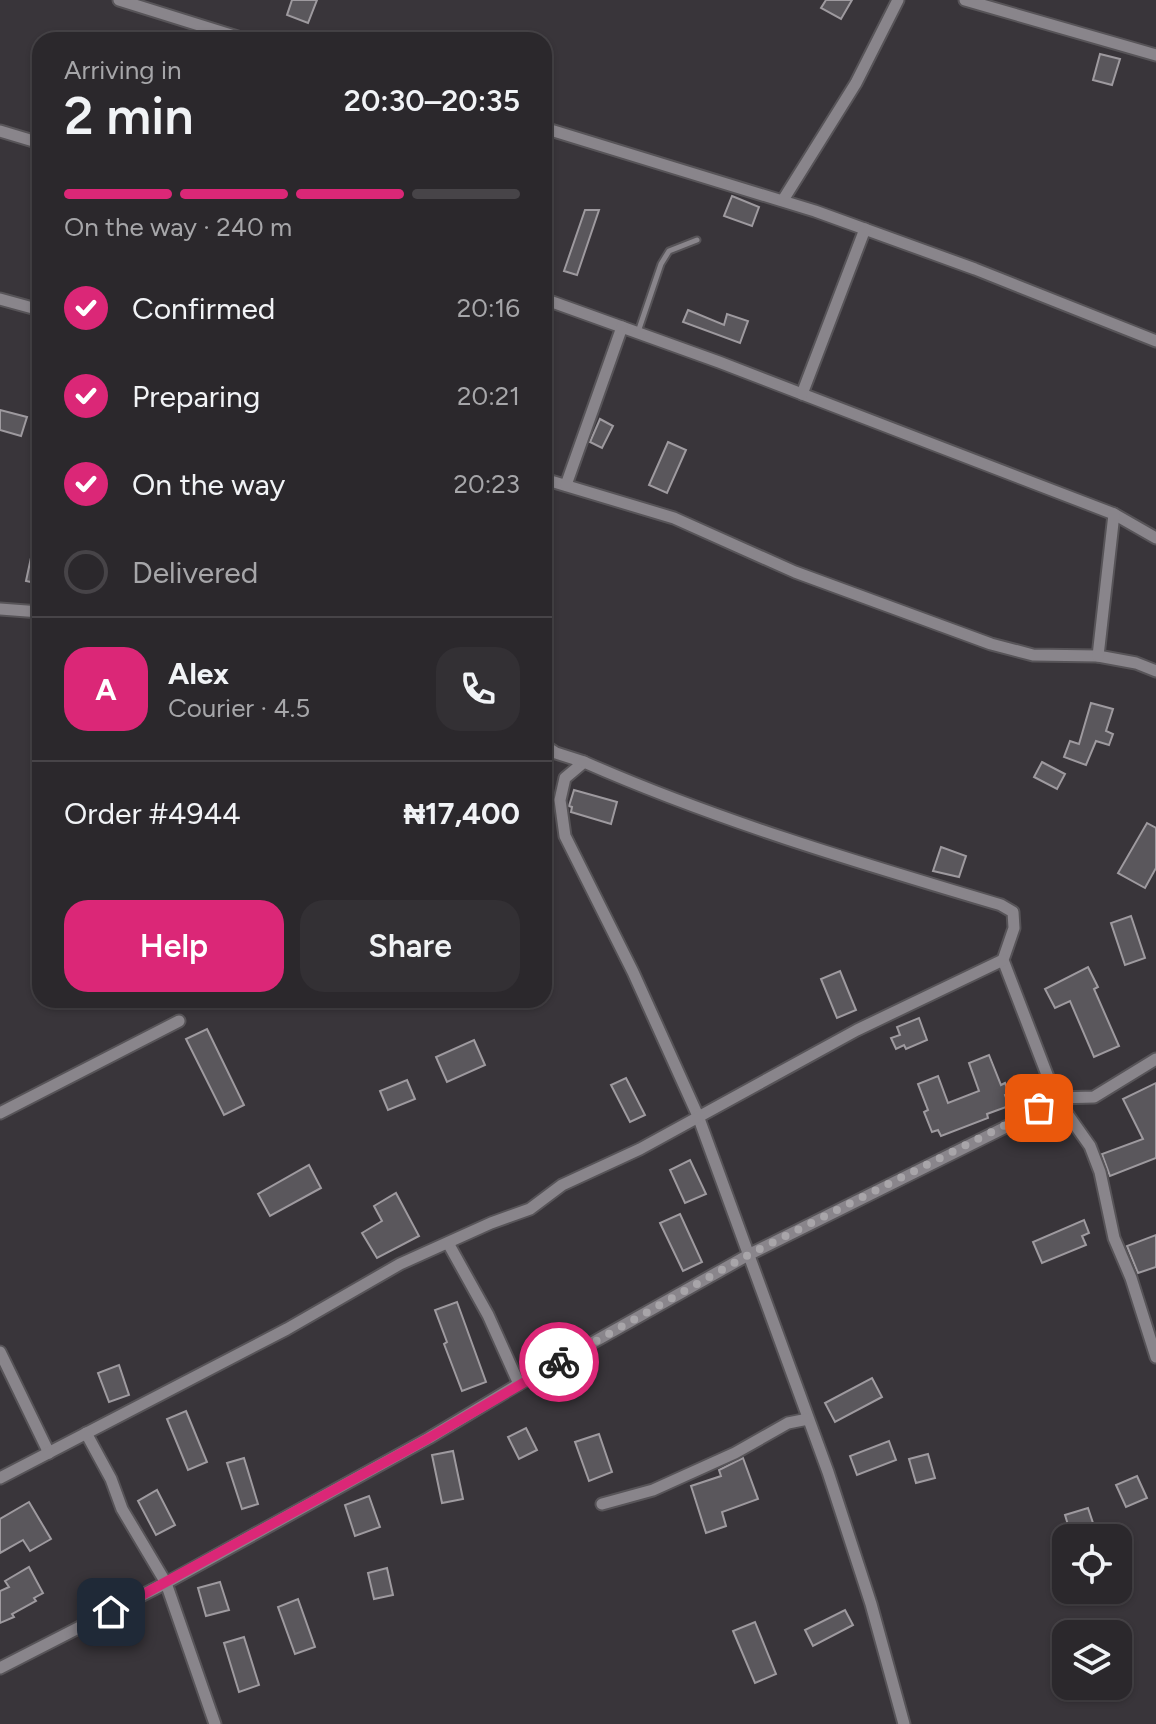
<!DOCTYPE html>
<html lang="en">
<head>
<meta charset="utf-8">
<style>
  :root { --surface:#2b282c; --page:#333034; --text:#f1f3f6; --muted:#a6a6a9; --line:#474448; --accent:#db2777 }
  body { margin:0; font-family:Figtree,sans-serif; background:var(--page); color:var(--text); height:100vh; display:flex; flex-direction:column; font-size:30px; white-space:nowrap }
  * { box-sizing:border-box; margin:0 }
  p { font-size:26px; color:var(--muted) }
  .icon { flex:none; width:44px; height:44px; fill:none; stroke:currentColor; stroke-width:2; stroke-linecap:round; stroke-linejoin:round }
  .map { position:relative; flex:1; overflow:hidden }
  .panel { position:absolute; left:32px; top:32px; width:520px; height:976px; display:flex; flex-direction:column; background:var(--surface); border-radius:24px; box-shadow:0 2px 6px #0004,0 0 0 2px var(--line) }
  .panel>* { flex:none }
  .tools { position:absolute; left:1052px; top:1524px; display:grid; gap:16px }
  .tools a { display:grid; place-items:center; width:80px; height:80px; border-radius:16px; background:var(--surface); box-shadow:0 2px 6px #0004,0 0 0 2px var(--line); font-size:40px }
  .pin { position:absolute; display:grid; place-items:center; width:68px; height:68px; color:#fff; margin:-34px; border-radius:16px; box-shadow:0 4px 12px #0006 }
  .courier { position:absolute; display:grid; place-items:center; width:80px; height:80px; margin:-40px; border:6px solid #db2777; border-radius:50%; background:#fff; color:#222; box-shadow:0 2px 10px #0007 }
  .summary em { font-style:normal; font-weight:600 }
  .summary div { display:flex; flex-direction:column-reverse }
  .summary { display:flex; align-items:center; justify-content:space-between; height:136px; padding:0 32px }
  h1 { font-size:52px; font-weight:600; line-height:60px }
  .bar { display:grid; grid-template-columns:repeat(4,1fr); gap:12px 8px; align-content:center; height:96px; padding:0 32px }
  .bar i { height:10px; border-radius:6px; background:var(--line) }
  .bar .selected { background:var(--accent) }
  .bar p { grid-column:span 4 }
  .line { display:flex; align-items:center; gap:20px; padding:0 32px; border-top:2px solid var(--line) }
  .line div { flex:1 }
  .round { display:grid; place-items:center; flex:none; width:84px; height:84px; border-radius:24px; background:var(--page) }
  ol { padding:0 32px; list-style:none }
  li { display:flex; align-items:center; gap:24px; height:88px }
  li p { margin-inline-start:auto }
  li .icon { padding:8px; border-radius:50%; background:var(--accent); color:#fff; stroke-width:4 }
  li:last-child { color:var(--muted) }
  li i { width:44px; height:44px; border:4px solid var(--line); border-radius:50% }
  .action { display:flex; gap:16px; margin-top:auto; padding:16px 32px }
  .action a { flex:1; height:92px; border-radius:24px; background:var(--accent); color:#fff; font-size:32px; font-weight:600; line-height:92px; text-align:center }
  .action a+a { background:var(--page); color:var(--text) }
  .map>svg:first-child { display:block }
  .building { fill:#5a575c; stroke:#9e9a9f; stroke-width:2 }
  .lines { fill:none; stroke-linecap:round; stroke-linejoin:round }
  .service-casing { stroke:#575458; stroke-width:9 }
  .minor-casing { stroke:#575458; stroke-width:15 }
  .service { stroke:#89858b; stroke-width:5 }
  .minor { stroke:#89858b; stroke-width:11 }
  .done { stroke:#a8a5a9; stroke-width:8; stroke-dasharray:0 14.4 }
  .route { stroke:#db2777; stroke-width:10 }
</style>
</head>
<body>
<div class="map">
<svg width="1156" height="1724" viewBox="0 0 1156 1724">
  <rect width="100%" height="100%" fill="#39353a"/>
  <g class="building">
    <polygon points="292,0 317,0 308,23 287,15"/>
    <polygon points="826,0 852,0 841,19 821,8"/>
    <polygon points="1100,54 1120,59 1112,85 1093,80"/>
    <polygon points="732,196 759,207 752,226 724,216"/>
    <polygon points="585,210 599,210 577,275 564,271"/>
    <polygon points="688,310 724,325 727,314 748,321 740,343 683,322"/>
    <polygon points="0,410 27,417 21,436 0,430"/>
    <polygon points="600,419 613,426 602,448 590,442"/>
    <polygon points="668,442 686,450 667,493 649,485"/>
    <polygon points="35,539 40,540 40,584 26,581"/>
    <polygon points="1091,703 1113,709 1106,731 1113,734 1109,745 1096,741 1086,765 1064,757 1070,741 1079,744"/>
    <polygon points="1042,762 1065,774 1057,789 1034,777"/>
    <polygon points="574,790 617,802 611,824 571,812 572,807 569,806"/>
    <polygon points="1147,823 1156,828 1156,868 1145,888 1118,873"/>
    <polygon points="941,847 966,856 959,877 933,871"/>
    <polygon points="1131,916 1145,958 1125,965 1111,923"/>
    <polygon points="1088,967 1098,987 1094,989 1119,1046 1094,1057 1070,1001 1055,1008 1045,989"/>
    <polygon points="840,971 856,1010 837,1018 821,979"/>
    <polygon points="919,1018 927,1040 906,1049 904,1045 896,1049 891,1038 900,1035 897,1027"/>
    <polygon points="207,1029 244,1105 224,1115 186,1039"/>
    <polygon points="474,1040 485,1065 447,1082 436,1057"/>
    <polygon points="989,1055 1001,1085 1005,1083 1009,1093 1005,1095 1009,1106 987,1114 988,1118 941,1136 938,1130 932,1132 924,1112 928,1110 918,1084 938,1076 948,1103 979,1091 969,1063"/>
    <polygon points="626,1078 645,1115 630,1122 611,1085"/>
    <polygon points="407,1080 415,1099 388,1110 380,1091"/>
    <polygon points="1156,1083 1156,1158 1110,1176 1102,1154 1143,1139 1123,1099"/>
    <polygon points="690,1160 706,1194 685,1203 670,1170"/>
    <polygon points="309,1165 321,1188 270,1216 258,1194"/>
    <polygon points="396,1193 419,1236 377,1258 362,1233 382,1221 374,1206"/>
    <polygon points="680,1214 702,1262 683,1271 660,1223"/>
    <polygon points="1084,1220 1089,1233 1082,1236 1086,1245 1042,1263 1033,1242"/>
    <polygon points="1156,1235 1156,1267 1138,1273 1127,1246"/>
    <polygon points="457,1302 486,1382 462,1391 444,1344 447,1342 435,1310"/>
    <polygon points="119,1365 129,1395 109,1402 98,1373"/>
    <polygon points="872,1378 882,1397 835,1422 825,1403"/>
    <polygon points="186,1411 207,1462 188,1470 167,1419"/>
    <polygon points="526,1428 537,1450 519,1459 508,1437"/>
    <polygon points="599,1434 612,1472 589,1481 575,1442"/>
    <polygon points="889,1441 896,1460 857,1475 850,1456"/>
    <polygon points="453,1451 463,1499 442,1503 432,1455"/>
    <polygon points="928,1454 935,1478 916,1483 909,1459"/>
    <polygon points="244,1458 258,1504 242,1509 227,1463"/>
    <polygon points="743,1458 758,1499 722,1512 726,1526 706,1533 691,1486 721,1476 719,1470"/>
    <polygon points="1137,1476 1147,1498 1126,1507 1116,1485"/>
    <polygon points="157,1490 175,1525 156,1535 138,1501"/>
    <polygon points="369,1496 380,1527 355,1536 345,1505"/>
    <polygon points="29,1502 51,1539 30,1551 23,1540 0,1553 0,1519"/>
    <polygon points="1088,1508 1098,1538 1072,1538 1065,1515"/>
    <polygon points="29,1567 43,1593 34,1598 36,1601 12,1614 14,1617 0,1623 0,1591 9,1587 5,1581"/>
    <polygon points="387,1568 393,1595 374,1599 368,1573"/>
    <polygon points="220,1582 229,1610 206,1616 198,1588"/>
    <polygon points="298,1599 315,1647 295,1654 278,1607"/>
    <polygon points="845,1610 853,1625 813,1646 805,1630"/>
    <polygon points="755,1622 776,1674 755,1683 733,1631"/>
    <polygon points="244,1637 259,1685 239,1692 224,1643"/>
  </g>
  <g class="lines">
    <g class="service-casing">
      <polyline id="service" points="638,332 661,264 669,251 697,240"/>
    </g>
    <g class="minor-casing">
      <g id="minor">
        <polyline points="119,0 247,40"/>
        <polyline points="965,0 1156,55"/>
        <polyline points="544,128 815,211 975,269 1156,341"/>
        <polyline points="0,131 40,143"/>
        <polyline points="783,200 856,83 898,0"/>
        <polyline points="0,299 40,310"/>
        <polyline points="544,299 719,362 1114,514 1156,538"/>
        <polyline points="34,308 40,297"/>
        <polyline points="802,394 865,229"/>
        <polyline points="544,479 674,518 795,572 991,644 1033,655 1098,656 1136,663 1156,671"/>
        <polyline points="566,485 622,327"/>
        <polyline points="0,609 40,612"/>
        <polyline points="1098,656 1114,514"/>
        <polyline points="544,745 556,753 584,762 565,778 560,800 565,836 633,972 698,1116 828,1472 871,1604 904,1724"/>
        <path d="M584,762C718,821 860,863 1001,905L1013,912L1014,928L1003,960L1056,1098L1090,1146L1100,1172L1114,1238L1131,1278L1156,1357"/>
        <polyline points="0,1113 179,1021"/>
        <polyline points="448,1243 488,1315 519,1384"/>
        <polyline points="0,1352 49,1453"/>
        <polyline points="86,1433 111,1479 122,1509 166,1583 215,1724"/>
        <polyline points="0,1478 287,1329 400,1264 491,1223 530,1209 562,1185 640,1149 857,1030 1003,960"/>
        <polyline points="602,1504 653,1490 735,1453 788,1423 808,1419"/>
        <polyline points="0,1668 166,1583 429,1438 519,1384 750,1254 1022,1119 1056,1098 1094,1097 1156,1059"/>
      </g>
    </g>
    <use href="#service" class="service"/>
    <use href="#minor" class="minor"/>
  </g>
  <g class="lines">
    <polyline class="done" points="559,1362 750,1254 1039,1108"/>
    <polyline class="route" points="111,1612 429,1438 559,1362"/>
  </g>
</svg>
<div class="tools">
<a><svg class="icon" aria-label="locate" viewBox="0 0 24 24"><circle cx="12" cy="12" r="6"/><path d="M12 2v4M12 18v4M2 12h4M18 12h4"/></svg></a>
<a><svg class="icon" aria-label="layers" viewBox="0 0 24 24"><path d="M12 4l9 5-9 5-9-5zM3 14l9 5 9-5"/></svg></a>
</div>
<div class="pin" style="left:1039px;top:1108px;background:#ea580c"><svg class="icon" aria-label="bag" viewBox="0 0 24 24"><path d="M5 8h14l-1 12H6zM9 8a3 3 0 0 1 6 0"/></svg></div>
<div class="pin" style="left:111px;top:1612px;background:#1f2937"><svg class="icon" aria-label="home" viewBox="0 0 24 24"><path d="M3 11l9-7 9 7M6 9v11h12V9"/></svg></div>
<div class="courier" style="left:559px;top:1362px"><svg class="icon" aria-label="bike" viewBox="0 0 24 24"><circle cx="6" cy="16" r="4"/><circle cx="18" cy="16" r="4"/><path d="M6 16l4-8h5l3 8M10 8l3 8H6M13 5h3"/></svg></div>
<section class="panel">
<div class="summary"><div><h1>2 min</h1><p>Arriving in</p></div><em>20:30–20:35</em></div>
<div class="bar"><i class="selected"></i><i class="selected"></i><i class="selected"></i><i></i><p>On the way · 240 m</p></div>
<ol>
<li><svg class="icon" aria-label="check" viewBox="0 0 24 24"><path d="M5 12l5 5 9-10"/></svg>Confirmed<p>20:16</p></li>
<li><svg class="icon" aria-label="check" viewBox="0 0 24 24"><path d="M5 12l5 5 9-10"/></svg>Preparing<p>20:21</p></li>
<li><svg class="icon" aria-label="check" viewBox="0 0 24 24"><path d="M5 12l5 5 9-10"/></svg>On the way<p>20:23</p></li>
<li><i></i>Delivered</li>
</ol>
<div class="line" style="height:144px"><b class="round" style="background:var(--accent);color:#fff">A</b><div><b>Alex</b><p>Courier · 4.5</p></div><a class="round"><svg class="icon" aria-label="phone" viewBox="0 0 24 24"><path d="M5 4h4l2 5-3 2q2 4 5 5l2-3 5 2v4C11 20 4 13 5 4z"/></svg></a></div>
<div class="line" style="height:104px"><div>Order #4944</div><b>₦17,400</b></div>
<div class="action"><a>Help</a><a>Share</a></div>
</section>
</div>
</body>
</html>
